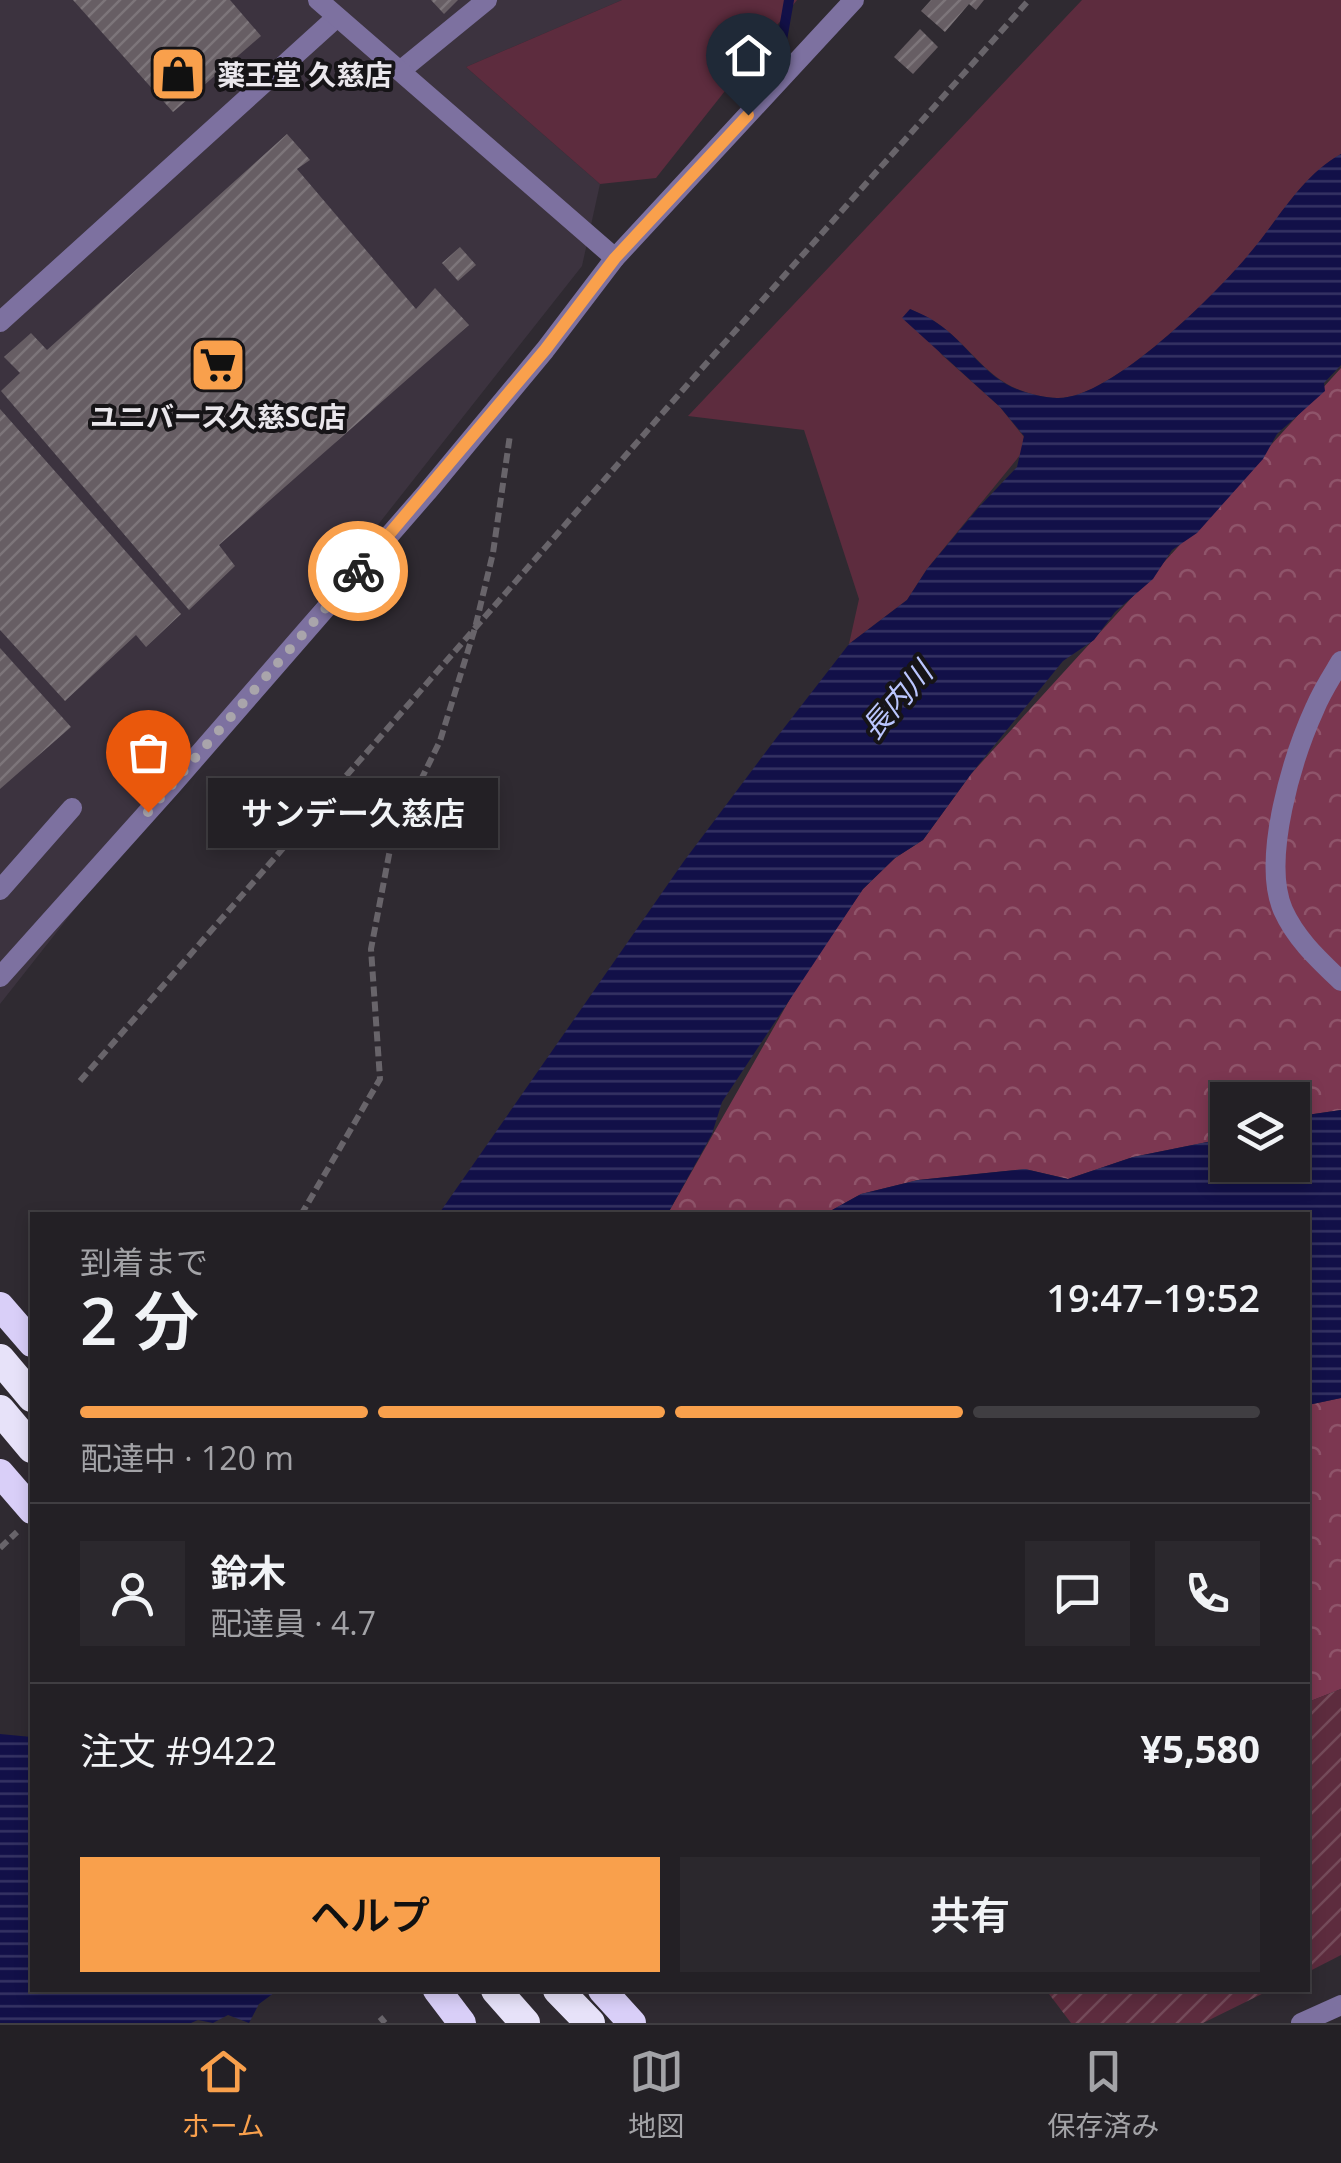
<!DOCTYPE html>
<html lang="ja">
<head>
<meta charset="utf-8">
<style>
  :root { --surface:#232025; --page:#2b282d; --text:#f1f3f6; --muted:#a3a3a7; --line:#403e42; --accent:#f9a04c }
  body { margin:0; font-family:"Open Sans","Noto Sans JP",sans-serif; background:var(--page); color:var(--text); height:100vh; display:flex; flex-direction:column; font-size:38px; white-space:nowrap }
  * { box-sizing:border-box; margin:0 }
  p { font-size:32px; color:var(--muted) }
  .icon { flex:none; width:55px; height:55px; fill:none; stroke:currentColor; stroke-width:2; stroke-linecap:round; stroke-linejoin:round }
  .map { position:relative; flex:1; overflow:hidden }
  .side { position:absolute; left:30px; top:1212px; width:1280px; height:780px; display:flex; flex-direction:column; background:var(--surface); border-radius:0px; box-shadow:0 5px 15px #0003,0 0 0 2px var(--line) }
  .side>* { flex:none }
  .fabs { position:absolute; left:1210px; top:1082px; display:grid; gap:20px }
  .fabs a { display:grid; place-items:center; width:100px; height:100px; border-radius:0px; background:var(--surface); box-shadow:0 5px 15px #0003,0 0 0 2px var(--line); font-size:50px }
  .pin { position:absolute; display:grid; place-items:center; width:85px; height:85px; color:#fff; margin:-102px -42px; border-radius:50% 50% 50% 0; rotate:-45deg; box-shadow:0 0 10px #0007 }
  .pin .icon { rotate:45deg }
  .courier { position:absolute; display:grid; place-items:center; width:100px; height:100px; margin:-50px; border:8px solid #f9a04c; border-radius:50%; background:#fff; color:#222; box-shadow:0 2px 12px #0007 }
  .bubble { position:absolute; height:70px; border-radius:0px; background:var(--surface); box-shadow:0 5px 15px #0003,0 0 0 2px var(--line); font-size:32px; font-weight:600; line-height:70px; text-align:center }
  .summary em { font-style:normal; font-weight:600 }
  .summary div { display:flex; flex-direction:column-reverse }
  .summary { display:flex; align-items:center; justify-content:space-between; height:170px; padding:0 50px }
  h1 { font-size:65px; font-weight:600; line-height:75px }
  .bar { display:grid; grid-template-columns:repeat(4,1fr); gap:15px 10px; align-content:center; height:120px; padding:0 50px }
  .bar i { height:12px; border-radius:8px; background:var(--line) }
  .bar .current { background:var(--accent) }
  .bar p { grid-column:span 4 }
  .line { display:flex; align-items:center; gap:25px; padding:0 50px; border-top:2px solid var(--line) }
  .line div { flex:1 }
  .round { display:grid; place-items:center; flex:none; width:105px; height:105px; border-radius:0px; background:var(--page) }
  .primary-button { display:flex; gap:20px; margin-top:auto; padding:20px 50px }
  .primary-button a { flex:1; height:115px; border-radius:0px; background:var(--accent); color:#111; font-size:40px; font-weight:600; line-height:115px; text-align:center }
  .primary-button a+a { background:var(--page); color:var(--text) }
  .menu { display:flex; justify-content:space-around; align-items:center; height:140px; border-top:2px solid var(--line); background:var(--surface); font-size:28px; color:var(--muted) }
  .menu a { display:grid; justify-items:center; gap:5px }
  .menu .current { color:var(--accent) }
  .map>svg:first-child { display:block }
  .built { fill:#3c333f }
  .grass { fill:#5d2c3e }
  .forest { fill:url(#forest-crowns) }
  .garden { fill:url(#garden-furrows) }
  .water { fill:url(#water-rules) }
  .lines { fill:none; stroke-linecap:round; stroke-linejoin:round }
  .stream { stroke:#121048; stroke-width:10 }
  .building { fill:url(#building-hatch) }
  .path { stroke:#68646a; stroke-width:6; stroke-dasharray:10 5; stroke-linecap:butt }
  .service { stroke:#7d71a0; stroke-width:20 }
  .minor { stroke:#7d71a0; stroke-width:20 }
  .tertiary { stroke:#7d71a0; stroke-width:20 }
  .trunk { stroke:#d9cff8; stroke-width:28 }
  .motorway { stroke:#e7e2f9; stroke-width:30 }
  .done { stroke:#a9a5ab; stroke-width:10; stroke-dasharray:0 18 }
  .route { stroke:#f9a04c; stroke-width:12 }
  .labels { text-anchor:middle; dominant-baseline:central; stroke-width:8; stroke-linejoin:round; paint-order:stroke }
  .poi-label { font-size:28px; font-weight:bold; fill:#eae7ec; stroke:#161417; text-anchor:start }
  .water-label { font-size:30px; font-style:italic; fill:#bbc6fe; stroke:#161417 }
</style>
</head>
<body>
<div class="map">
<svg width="1341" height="2023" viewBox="0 0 1341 2023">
  <defs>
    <pattern id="forest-crowns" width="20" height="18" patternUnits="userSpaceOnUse" patternTransform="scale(2.5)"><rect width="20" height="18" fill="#7c3751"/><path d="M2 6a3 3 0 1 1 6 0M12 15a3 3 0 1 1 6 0" fill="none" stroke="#8f546a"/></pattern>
    <pattern id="garden-furrows" width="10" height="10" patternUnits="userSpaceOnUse" patternTransform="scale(2.5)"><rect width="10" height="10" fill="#5d2c3e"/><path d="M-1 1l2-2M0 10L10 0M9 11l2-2" fill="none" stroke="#744b5a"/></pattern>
    <pattern id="water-rules" width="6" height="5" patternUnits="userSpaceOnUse" patternTransform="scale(2.5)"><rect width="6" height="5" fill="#121048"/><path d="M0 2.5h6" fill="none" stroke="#353363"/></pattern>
    <pattern id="building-hatch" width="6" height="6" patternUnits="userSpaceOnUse" patternTransform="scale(2.5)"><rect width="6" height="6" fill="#675e64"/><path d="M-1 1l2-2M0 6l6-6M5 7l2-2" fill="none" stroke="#7d757a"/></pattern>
  </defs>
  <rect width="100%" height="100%" fill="#2f2a31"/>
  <polygon class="built" points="0,0 622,0 466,67 600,184 582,266 0,1004"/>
  <g class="grass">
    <polygon points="622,0 797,0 656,178 600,184 466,67"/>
    <path d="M1082,0H1341V154C1301,177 1279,219 1250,254C1216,294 1110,400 1057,398C1046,398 1030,394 1020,390C986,378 966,342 937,323C929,317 919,314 910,309L941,354L1000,407L1024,437L1021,454L927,569L907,600L849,644L859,599L804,430L688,416Z"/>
  </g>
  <g class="forest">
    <polygon points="1341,368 1341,1110 1293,1117 1292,1100 1228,1100 1227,1138 1133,1157 1068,1179 1025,1169 918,1180 861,1194 823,1215 667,1215 802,978 863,889 895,858 923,840 971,774"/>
    <polygon points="1341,1398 1341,1689 1308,1702 1308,1405"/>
  </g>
  <g class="garden">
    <polygon points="1341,1689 1341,1955 1308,1972 1308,1702"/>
    <polygon points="1046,1990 1270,1990 1203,2023 1071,2023"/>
  </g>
  <g class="water">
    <path d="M1341,154V365L1324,383L1325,391L1277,434L1263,459L1197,533L1172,550L1153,579L1115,612L1094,640L1063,661L971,774L923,840L895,858L863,889L722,1102L712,1134L667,1215H438L684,861L777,737L849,644L907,600L927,569L979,507L1017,467L1024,436L1000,407L902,318L910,309C919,313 929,317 937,323C966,342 985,378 1019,390C1030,394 1046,398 1057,398C1110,400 1216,294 1249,254C1279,219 1300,177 1341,154Z"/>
    <polygon points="1341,1110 1341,1398 1308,1405 1308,1215 823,1215 861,1194 918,1180 1025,1169 1068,1179 1133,1157 1227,1138 1228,1165 1292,1165 1293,1117"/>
    <polygon points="0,1734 32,1737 32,1990 278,1990 259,2004 249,2023 228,2015 213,2023 198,2020 191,2023 0,2023"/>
  </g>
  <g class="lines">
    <polyline class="stream" points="782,40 789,0"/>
  </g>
  <g class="building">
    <polygon points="73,0 230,0 261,36 173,112"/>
    <polygon points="431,0 458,0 444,14"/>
    <polygon points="931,0 984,0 976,10 969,4 945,32 921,11"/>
    <polygon points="920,29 938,47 913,74 894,57"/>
    <polygon points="287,134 310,160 297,169 416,309 435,288 469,325 219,545 235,566 189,610 1,391 20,373 4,357 31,333 47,350"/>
    <polygon points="460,247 476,265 458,281 442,263"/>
    <polygon points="0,409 181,614 146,647 136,635 65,701 0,630"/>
    <polygon points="0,648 71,727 0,789"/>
  </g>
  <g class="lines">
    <g class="path">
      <polyline points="80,1081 681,392 1029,0"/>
      <polyline points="301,1215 380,1079 371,949 392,839 440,741 475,628 493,553 510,435"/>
      <polyline points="0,1548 17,1532"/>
      <polyline points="380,2017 385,2023"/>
    </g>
    <g class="service">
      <polyline points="400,71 487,0"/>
      <polyline points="0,322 337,17"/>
      <polyline points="0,890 72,808"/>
    </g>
    <g class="minor">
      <path d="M1341,661C1332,676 1322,691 1315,708C1293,756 1261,859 1283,910C1296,939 1318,959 1341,981"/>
      <polyline points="0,977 172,785 427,492 545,350 615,258 854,0"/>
      <polyline points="1301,2023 1341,2005"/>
    </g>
    <polyline class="tertiary" points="318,0 615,258"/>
    <g class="trunk">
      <polyline points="0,1306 32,1343"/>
      <polyline points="0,1473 32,1510"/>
      <polyline points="437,1990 462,2023"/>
      <polyline points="602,1990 632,2023"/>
    </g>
    <g class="motorway">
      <polyline points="0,1359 32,1397"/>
      <polyline points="0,1410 32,1448"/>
      <polyline points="496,1990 525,2023"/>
      <polyline points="558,1990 590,2023"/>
    </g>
  </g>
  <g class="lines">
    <polyline class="done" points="148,812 358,571"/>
    <polyline class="route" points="358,571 545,350 615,258 748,115"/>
  </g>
  <defs>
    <g id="shop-square" transform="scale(2.875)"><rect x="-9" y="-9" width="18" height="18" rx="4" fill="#f9a04c" stroke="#161417"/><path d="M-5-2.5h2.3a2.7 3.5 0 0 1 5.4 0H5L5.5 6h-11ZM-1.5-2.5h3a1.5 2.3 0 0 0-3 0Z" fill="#111"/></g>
    <g id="supermarket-square" transform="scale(2.875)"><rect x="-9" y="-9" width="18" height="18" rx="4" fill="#f9a04c" stroke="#161417"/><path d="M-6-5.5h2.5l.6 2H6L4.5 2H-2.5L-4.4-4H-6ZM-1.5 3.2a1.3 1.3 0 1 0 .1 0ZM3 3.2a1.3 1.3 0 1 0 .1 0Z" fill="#111"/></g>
  </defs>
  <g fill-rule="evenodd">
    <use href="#shop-square" x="178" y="74"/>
    <use href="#supermarket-square" x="218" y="365"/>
  </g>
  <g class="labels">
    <g class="poi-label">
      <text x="217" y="74">薬王堂 久慈店</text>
      <text x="218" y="416" text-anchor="middle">ユニバース久慈SC店</text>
    </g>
    <g class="water-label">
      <text transform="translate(896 700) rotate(-49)">長内川</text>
    </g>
  </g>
</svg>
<div class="fabs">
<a><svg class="icon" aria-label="layers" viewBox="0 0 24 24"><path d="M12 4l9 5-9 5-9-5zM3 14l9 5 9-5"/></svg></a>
</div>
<div class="pin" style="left:148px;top:812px;background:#ea580c"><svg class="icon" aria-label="bag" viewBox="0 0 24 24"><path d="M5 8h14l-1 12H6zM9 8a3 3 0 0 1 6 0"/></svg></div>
<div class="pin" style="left:748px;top:115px;background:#1f2937"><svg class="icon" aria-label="home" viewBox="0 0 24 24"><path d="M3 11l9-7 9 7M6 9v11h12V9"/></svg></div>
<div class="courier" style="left:358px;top:571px"><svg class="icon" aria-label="bike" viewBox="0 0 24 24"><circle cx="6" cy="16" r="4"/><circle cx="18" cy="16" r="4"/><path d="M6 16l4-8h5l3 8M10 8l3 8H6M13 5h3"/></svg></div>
<div class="bubble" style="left:208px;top:778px;width:290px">サンデー久慈店</div>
<section class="side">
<div class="summary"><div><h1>2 分</h1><p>到着まで</p></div><em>19:47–19:52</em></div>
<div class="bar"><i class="current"></i><i class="current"></i><i class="current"></i><i></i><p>配達中 · 120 m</p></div>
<div class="line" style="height:180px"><a class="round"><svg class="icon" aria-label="person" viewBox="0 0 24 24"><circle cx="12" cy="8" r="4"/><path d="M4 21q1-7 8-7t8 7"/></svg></a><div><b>鈴木</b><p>配達員 · 4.7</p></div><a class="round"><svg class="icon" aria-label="chat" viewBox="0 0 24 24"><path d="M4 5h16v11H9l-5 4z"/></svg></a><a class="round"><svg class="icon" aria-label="phone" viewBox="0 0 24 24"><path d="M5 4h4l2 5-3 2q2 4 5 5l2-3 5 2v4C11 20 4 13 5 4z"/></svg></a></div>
<div class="line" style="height:130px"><div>注文 #9422</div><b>¥5,580</b></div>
<div class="primary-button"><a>ヘルプ</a><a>共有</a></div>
</section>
</div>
<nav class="menu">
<a class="current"><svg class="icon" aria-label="home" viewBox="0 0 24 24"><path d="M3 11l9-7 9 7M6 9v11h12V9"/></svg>ホーム</a>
<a><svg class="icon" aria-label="map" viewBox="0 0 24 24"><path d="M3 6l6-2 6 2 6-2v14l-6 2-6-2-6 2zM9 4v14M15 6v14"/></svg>地図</a>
<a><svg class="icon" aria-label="saved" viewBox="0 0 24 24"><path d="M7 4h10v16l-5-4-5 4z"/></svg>保存済み</a>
</nav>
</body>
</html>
